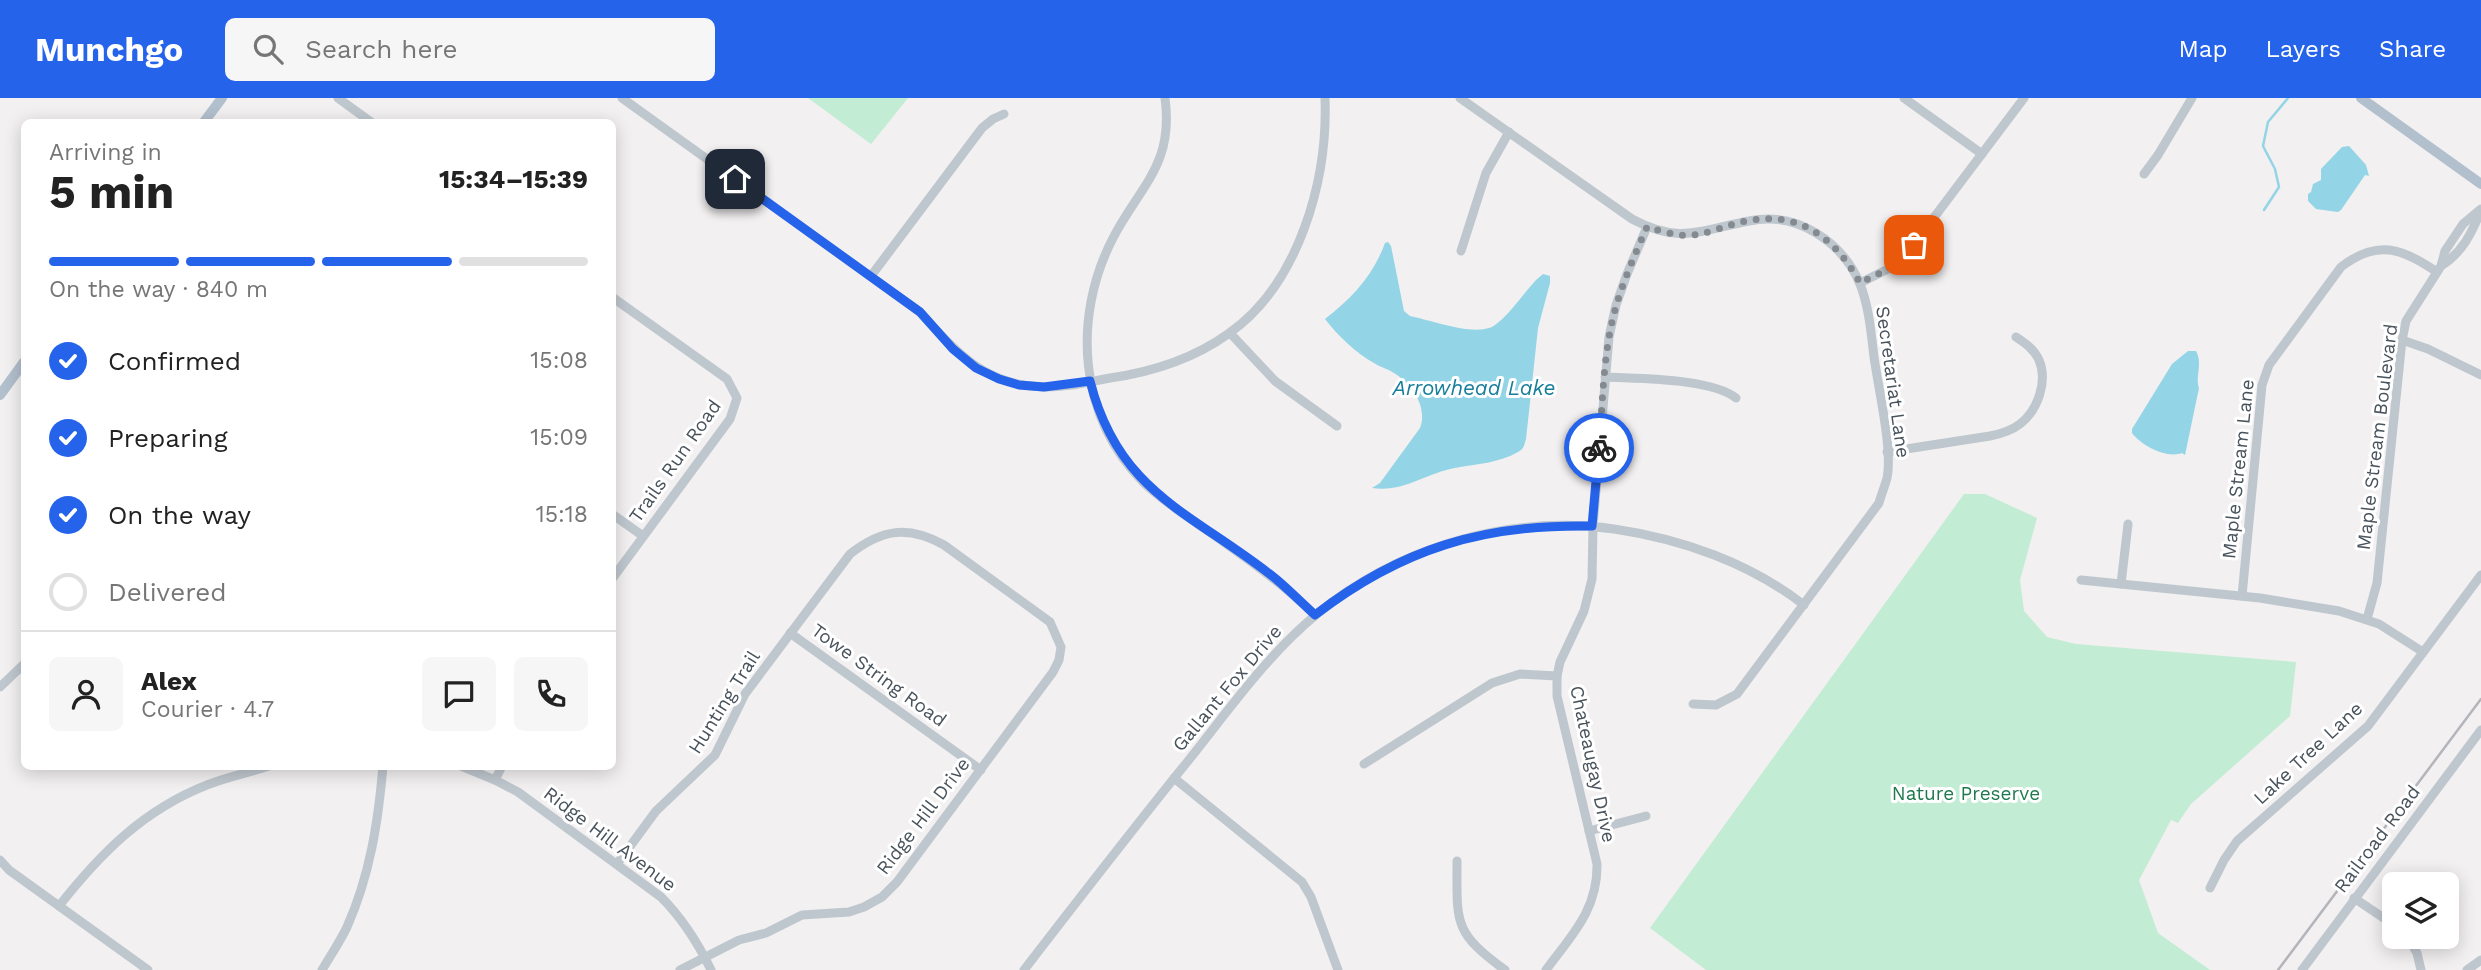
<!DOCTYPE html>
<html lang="en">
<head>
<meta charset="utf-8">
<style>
  :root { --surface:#fff; --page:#f6f6f6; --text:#222; --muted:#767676; --line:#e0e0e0; --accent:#2563eb }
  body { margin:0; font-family:"Work Sans",sans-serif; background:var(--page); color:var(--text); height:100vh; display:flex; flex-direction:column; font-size:26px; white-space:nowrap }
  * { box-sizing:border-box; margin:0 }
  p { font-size:23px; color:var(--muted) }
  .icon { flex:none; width:38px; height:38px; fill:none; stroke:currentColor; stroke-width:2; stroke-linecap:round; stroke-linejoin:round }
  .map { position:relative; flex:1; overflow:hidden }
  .panel { position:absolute; left:21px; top:21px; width:595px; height:651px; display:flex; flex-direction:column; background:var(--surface); border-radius:10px; box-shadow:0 4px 18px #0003 }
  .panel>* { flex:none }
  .tools { position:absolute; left:2382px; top:774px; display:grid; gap:14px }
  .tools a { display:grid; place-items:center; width:77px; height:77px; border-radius:10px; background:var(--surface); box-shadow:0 4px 18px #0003; font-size:35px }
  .pin { position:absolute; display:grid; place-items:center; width:60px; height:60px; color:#fff; margin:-30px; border-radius:14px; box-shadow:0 4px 10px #0006 }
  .courier { position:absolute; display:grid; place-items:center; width:70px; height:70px; margin:-35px; border:5px solid #2563eb; border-radius:50%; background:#fff; color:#222; box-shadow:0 2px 9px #0007 }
  .overview em { font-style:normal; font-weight:700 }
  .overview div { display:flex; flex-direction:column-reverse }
  .overview { display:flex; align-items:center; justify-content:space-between; height:119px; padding:0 28px }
  h1 { font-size:46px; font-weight:700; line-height:52px }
  .bar { display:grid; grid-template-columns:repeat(4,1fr); gap:10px 7px; align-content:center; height:84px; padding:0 28px }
  .bar i { height:9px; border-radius:5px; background:var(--line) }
  .bar .current { background:var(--accent) }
  .bar p { grid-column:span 4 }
  .line { display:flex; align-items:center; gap:18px; padding:0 28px; border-top:2px solid var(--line) }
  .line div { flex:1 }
  .round { display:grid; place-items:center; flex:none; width:74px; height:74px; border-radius:10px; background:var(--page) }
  ol { padding:0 28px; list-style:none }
  li { display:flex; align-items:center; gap:21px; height:77px }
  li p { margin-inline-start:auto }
  li .icon { padding:7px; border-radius:50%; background:var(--accent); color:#fff; stroke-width:4 }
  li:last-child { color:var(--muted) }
  li i { width:38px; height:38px; border:4px solid var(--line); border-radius:50% }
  header { display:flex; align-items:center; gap:42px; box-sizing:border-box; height:98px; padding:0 35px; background:var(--accent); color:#fff }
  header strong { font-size:33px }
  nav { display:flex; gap:38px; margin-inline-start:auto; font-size:24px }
  .search { width:490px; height:63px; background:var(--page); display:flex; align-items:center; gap:18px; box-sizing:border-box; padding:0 24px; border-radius:10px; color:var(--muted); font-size:26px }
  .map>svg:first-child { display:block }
  .green { fill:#c2ecd3 }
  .water { fill:#93d4e6 }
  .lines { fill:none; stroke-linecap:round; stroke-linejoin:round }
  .stream { stroke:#93d4e6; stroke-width:2.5 }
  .minor { stroke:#bfc7ce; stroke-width:9 }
  .major { stroke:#b2bfcd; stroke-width:10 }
  .rail { stroke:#b3b5ba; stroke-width:2.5 }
  .done { stroke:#848a90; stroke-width:7; stroke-dasharray:0 12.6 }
  .route { stroke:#2563eb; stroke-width:9 }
  .labels { text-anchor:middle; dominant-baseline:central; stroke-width:6; stroke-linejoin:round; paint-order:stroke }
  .street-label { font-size:19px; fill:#49535c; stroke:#fff }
  .park-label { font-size:19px; fill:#1e794d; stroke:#fff }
  .water-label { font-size:21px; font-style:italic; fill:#177e9b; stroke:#fff }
</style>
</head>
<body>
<header>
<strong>Munchgo</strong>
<div class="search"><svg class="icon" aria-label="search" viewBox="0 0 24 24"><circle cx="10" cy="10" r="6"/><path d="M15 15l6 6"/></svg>Search here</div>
<nav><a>Map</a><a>Layers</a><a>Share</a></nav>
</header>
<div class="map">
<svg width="2481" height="872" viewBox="0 0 2481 872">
  <rect width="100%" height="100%" fill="#f2f0f0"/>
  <g class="green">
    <polygon points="808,0 908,0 871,46"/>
    <polygon points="1964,396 1985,396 2037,420 2020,482 2024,513 2047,539 2076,546 2296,564 2290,618 2191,706 2178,725 2171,722 2139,782 2158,835 2210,872 1706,872 1650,830"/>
  </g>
  <g class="water">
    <polygon points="2342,49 2349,48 2366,67 2369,78 2365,77 2341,112 2338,114 2316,111 2308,103 2308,96 2311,94 2313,86 2321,82 2321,71"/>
    <path d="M1388,144L1391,148L1404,213L1410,218C1431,222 1477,240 1495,227C1509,217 1524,195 1536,182L1543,176L1550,178V185L1538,230L1526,341C1524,347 1524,351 1518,354C1499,365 1477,366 1455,370C1426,375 1403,395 1372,390L1380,385L1420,330C1428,309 1412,286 1394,275C1388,271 1380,269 1374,265C1356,255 1337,237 1325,221C1352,200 1373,178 1385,145Z"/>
    <path d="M2188,253H2196C2203,266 2195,279 2199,290L2185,357L2182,355C2166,361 2141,347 2132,335V331L2172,266Z"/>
  </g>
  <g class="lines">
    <polyline class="stream" points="2264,112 2279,89 2275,71 2263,48 2268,24 2288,0"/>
    <g class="minor">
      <polyline points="338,0 371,24"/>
      <path d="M622,0L920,214C956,254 984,287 1042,289C1064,290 1088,284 1110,280C1152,274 1193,261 1228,236C1299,187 1328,82 1325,0"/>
      <path d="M1165,0C1174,67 1140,88 1113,140C1072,219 1078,319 1144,385C1164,404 1188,419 1211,435C1248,461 1283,486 1315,517"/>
      <path d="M1460,0L1632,121C1680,147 1701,132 1749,123C1796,113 1842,143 1860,186C1869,209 1871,234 1874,259C1878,289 1893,352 1887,380C1885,388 1881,397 1879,405L1737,596L1716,607L1693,606"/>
      <polyline points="1904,0 1982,56"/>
      <polyline points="2144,76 2158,57 2192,0"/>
      <polyline points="1461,153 1486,75 1509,34"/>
      <path d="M2441,168C2462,155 2472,135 2481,112"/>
      <polyline points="871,178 982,30 993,21 1004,16"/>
      <polyline points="1860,185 1888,171 1908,154 2024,0"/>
      <polyline points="612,199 727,281 737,300 730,321 612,481"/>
      <polyline points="1230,235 1275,283 1337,328"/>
      <polyline points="2402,242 2428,251 2481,277"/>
      <path d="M1605,279C1639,281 1710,280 1736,300"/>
      <path d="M1887,354L1990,338C2000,336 2011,333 2020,326C2038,312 2048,283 2039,262C2034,251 2025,245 2016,239"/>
      <polyline points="612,416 643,438"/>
      <polyline points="2081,482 2260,500 2339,513 2379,526 2423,554"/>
      <polyline points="2121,486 2128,426"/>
      <path d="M2242,498L2262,287L2269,267L2341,169C2377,141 2402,150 2437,174"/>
      <polyline points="2367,521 2377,485 2402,242 2406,223 2441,168 2445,153 2463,126 2481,111"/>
      <polyline points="790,535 981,672"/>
      <polyline points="0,589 24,566"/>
      <polyline points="1364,666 1492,585 1520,576 1557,578"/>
      <path d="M461,668L495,682L518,694L661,799C683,821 698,845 711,872"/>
      <polyline points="1174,680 1302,784 1311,799 1338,872"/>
      <polyline points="495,682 502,668"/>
      <polyline points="1589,733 1646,718"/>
      <polyline points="0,762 9,772 148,872"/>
      <path d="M1457,763C1457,825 1453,834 1505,872"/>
      <path d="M617,766L656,713L715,657L745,596L850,456C882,431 908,427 944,447L1050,524L1061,549L1059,562L1053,574L897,784L882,799L864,809L849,814L802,817L766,835L739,842L680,872"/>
      <polyline points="2210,790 2224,762 2237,743 2368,628 2481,477"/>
      <polyline points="2354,800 2394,827"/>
      <path d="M59,808C100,756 143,712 207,687C227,679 248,675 269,668"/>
      <polyline points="2407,838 2417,855 2421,872"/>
      <path d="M322,872C330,858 340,844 347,829C370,777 378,725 383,668"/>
      <path d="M1024,872C1078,802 1132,732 1188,663C1228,613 1267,557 1317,516C1398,449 1510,416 1614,431C1682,441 1750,465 1804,507"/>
      <path d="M1546,872C1571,838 1598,812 1597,766L1557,598V578L1560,564L1584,513L1592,481L1593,428L1609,239L1616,207L1627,176L1647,129"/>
      <polyline points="2302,872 2481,632"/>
      <polyline points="2467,872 2481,862"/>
    </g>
    <g class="major">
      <polyline points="2361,0 2481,86"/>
      <polyline points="204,24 222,0"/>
      <polyline points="0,297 24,264"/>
    </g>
    <polyline class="rail" points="2278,872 2481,601"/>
  </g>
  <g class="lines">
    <path class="done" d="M1599,350C1603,302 1603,251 1617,205C1625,179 1636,154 1647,129C1662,133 1678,139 1694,137C1714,134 1732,125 1752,122C1803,114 1837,143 1860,185L1888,171L1914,147"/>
    <path class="route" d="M735,81L920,214L953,251L976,270L999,281L1019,287L1044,289L1090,283C1119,397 1194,415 1276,481C1289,492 1302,505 1315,517C1402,450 1484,426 1592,428L1599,350"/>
  </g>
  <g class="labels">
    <g class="street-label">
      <text transform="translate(1893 284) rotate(82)">Secretariat Lane</text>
      <text transform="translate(2377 339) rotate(-83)">Maple Stream Boulevard</text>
      <text transform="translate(675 363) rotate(-55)">Trails Run Road</text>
      <text transform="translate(2238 371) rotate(-84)">Maple Stream Lane</text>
      <text transform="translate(879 577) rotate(36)">Towe String Road</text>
      <text transform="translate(1227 590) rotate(-50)">Gallant Fox Drive</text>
      <text transform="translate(724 604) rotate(-58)">Hunting Trail</text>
      <text transform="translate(2308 655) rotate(-43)">Lake Tree Lane</text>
      <text transform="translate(1593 666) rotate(78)">Chateaugay Drive</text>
      <text transform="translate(923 718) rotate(-53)">Ridge Hill Drive</text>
      <text transform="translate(610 741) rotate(37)">Ridge Hill Avenue</text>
      <text transform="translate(2377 741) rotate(-53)">Railroad Road</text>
    </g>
    <g class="park-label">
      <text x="1966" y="695">Nature Preserve</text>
    </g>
    <g class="water-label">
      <text x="1474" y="289">Arrowhead Lake</text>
    </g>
  </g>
</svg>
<div class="tools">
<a><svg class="icon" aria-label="layers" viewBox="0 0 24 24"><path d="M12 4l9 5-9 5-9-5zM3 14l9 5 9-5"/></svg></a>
</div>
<div class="pin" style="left:1914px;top:147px;background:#ea580c"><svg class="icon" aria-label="bag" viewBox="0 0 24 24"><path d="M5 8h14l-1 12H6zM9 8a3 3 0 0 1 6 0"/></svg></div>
<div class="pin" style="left:735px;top:81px;background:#1f2937"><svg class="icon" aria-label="home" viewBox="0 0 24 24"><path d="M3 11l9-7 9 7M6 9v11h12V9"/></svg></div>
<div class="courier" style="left:1599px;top:350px"><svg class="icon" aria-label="bike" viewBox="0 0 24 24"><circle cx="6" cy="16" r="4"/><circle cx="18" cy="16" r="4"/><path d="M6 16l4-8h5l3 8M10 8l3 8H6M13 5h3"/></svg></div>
<section class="panel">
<div class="overview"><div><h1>5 min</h1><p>Arriving in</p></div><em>15:34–15:39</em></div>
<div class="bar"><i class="current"></i><i class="current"></i><i class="current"></i><i></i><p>On the way · 840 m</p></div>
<ol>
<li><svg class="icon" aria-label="check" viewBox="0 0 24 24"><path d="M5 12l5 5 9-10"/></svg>Confirmed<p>15:08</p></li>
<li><svg class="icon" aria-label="check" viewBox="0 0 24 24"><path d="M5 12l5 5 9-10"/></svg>Preparing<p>15:09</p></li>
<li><svg class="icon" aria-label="check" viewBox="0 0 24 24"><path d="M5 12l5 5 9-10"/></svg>On the way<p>15:18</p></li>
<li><i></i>Delivered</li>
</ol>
<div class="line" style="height:126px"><a class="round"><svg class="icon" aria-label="person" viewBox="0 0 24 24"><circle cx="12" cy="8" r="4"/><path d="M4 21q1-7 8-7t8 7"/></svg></a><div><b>Alex</b><p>Courier · 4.7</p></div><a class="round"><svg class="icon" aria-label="chat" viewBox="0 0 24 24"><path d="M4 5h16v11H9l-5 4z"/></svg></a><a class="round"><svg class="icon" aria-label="phone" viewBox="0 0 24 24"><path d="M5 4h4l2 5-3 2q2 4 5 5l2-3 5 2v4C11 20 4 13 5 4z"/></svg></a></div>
</section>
</div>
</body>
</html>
